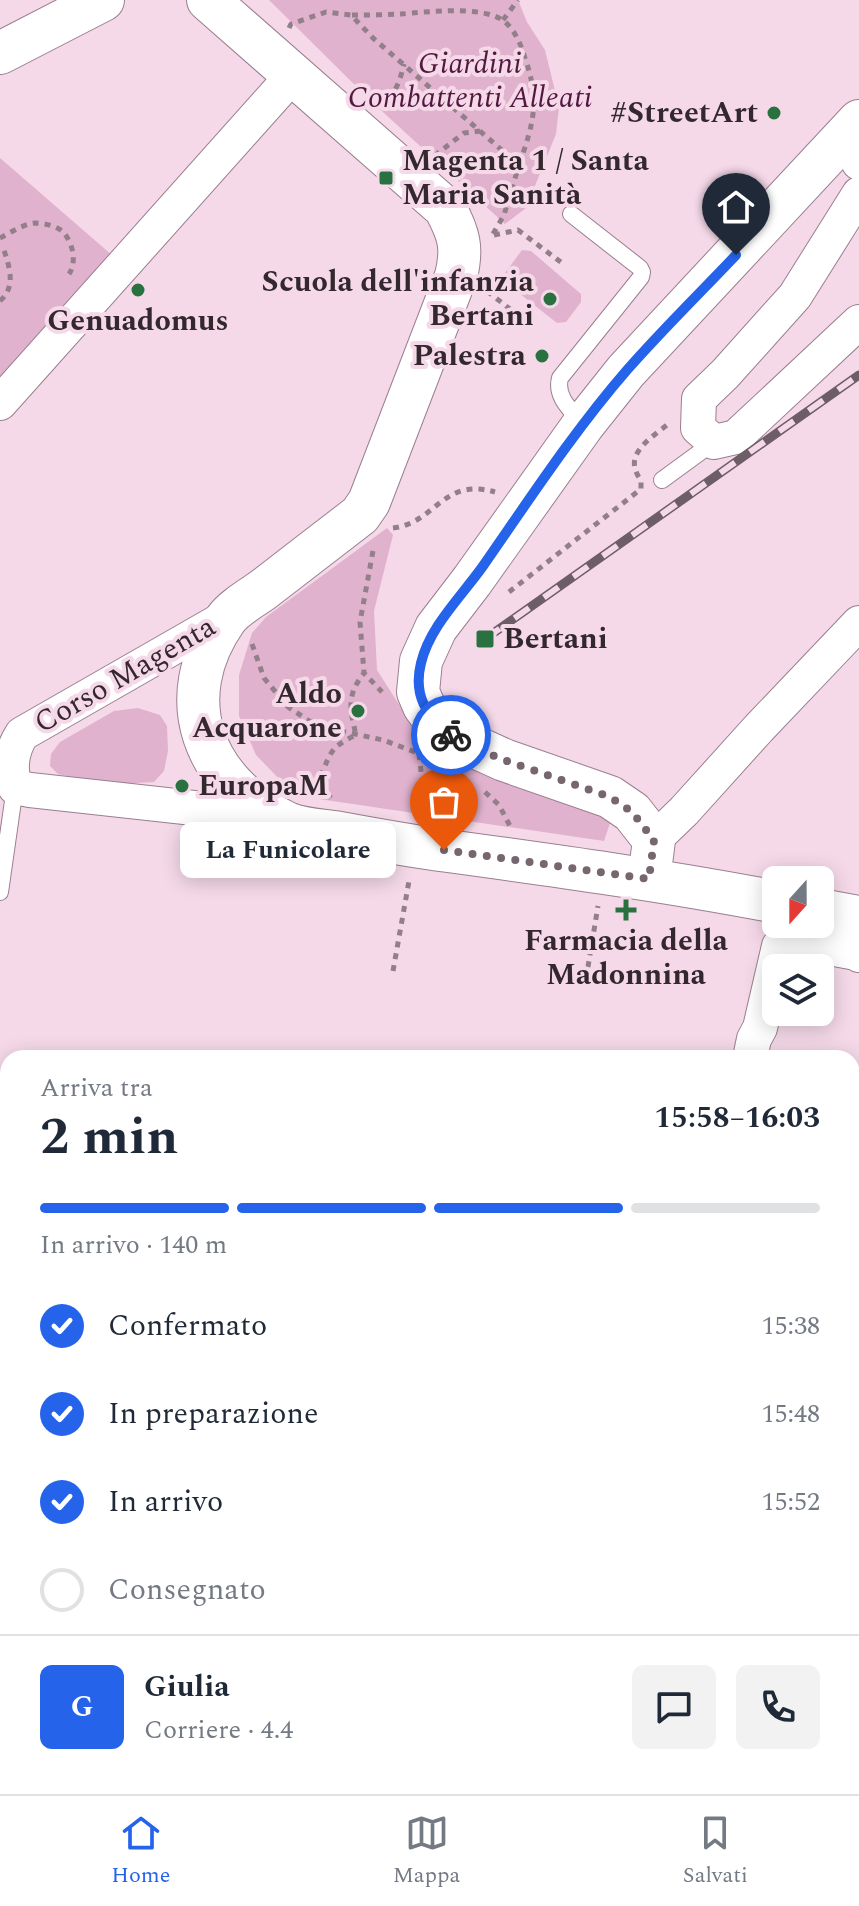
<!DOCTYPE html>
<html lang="it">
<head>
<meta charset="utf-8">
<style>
  :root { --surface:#fff; --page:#f2f2f3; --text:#1f2937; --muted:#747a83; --line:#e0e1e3; --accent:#2563eb }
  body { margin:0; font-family:Spectral,serif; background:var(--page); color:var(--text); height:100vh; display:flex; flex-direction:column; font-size:30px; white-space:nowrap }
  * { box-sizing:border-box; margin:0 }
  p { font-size:26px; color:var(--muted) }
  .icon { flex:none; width:44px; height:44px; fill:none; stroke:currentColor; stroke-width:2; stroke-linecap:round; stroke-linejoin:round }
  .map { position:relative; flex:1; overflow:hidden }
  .sheet { position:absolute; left:0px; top:1050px; width:860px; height:744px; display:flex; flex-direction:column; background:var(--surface); border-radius:24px 24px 0 0; box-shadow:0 4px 20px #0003 }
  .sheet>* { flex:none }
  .needle { width:52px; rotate:201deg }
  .buttons { position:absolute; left:762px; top:866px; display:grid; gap:16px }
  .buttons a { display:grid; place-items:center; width:72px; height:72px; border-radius:12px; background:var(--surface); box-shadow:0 4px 20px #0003; font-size:40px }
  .pin { position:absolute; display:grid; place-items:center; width:68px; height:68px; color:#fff; margin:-82px -34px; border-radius:50% 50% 50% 0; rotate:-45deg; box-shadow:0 0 8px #0007 }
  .pin .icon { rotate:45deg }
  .courier { position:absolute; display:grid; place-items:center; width:80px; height:80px; margin:-40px; border:6px solid #2563eb; border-radius:50%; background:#fff; color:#222; box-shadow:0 2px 10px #0007 }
  .bubble { position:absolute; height:56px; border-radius:12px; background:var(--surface); box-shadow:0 4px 20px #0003; font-size:26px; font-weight:700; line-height:56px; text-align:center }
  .summary em { font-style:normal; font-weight:700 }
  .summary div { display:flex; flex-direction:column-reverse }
  .summary { display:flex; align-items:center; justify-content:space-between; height:136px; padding:0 40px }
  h1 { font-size:52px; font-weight:700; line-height:60px }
  .bar { display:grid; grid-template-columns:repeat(4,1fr); gap:12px 8px; align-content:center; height:96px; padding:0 40px }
  .bar i { height:10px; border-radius:6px; background:var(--line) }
  .bar .on { background:var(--accent) }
  .bar p { grid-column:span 4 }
  .line { display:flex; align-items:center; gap:20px; padding:0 40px; border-top:2px solid var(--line) }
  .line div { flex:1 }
  .round { display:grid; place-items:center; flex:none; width:84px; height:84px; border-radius:12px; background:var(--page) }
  ol { padding:0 40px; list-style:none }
  li { display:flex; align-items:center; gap:24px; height:88px }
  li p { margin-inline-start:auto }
  li .icon { padding:8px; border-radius:50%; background:var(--accent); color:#fff; stroke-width:4 }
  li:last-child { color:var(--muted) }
  li i { width:44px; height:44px; border:4px solid var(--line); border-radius:50% }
  .tab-bar { display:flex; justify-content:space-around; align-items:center; height:112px; border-top:2px solid var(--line); background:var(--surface); font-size:22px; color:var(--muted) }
  .tab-bar a { display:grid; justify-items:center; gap:4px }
  .tab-bar .on { color:var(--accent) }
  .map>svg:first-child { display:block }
  .green { fill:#e1b2ce }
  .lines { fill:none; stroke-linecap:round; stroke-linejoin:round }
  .tertiary-tunnel { stroke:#ceb6c4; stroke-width:42; stroke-dasharray:42 21; stroke-linecap:butt }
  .service-casing { stroke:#997f8f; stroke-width:18 }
  .minor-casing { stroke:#997f8f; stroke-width:36 }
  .tertiary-casing { stroke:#997f8f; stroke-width:44 }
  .path { stroke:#937f8a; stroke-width:5; stroke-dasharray:6 6; stroke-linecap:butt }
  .service { stroke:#fff; stroke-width:16 }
  .minor { stroke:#fff; stroke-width:34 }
  .tertiary { stroke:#fff; stroke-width:42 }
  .rail-casing { stroke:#6d5d66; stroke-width:9 }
  .rail { stroke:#f5d9e9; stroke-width:6; stroke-dasharray:18; stroke-linecap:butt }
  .done { stroke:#77666f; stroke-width:8; stroke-dasharray:0 14.4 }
  .route { stroke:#2563eb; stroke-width:10 }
  .poi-dot { fill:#297240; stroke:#f5d9e9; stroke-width:3 }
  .labels { text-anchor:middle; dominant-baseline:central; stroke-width:8; stroke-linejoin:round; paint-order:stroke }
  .park-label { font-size:30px; font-style:italic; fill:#521840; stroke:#f5d9e9 }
  .poi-label { font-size:30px; font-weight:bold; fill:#33282e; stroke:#f5d9e9; text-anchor:end }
  .street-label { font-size:30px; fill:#33282e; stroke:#f5d9e9 }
</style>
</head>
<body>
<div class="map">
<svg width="859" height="1794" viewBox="0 0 859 1794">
  <rect width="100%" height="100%" fill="#f5d9e9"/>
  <g class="green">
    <polygon points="269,0 518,0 527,22 545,50 559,107 556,134 526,208 505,224 372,102"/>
    <polygon points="0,158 113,256 0,387"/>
    <polygon points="522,250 531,251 581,294 581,302 566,322 557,323 506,283 505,273"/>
    <polygon points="387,528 393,535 374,611 377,670 417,733 439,749 612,817 604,841 312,798 284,784 256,755 239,716 239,675 252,633 266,617"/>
    <polygon points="138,708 160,715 167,726 168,751 164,771 154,782 120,784 67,776 58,774 50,766 51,754 60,742 114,711"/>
  </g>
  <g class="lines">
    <g class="tertiary-tunnel">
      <polyline points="852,1732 859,1731"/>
      <polyline points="568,1794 605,1786"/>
    </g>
    <g class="service-casing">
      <g id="service">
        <path d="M571,214L640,268L642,272L641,277L560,378C555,397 571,410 582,423"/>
        <polyline points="662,480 714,442"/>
        <polyline points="0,892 15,787"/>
      </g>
    </g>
    <g class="minor-casing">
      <g id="minor">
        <polyline points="849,133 854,154 859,163"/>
        <polyline points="859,194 795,296 725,374 699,399 698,428 714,442 736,437 859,322"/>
        <polyline points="0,403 294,74"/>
        <path d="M228,616L22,734C11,751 9,768 15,787L30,790L230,812L279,822"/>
        <polyline points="654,840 684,811 759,728 859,623"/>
        <polyline points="750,1058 754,1039 760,1028 779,946 785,941 792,941 856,953 859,955"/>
        <polyline points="0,1454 8,1455"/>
        <polyline points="0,1606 8,1599"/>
        <polyline points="852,1645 859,1632"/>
        <polyline points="0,1774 8,1768"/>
        <polyline points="46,1794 56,1786"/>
        <polyline points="396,1794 432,1786"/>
      </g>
    </g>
    <g class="tertiary-casing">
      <g id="tertiary">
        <path d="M208,0L445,208C459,234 463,248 456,276L369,502L360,515C328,540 296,564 264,589C252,598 235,607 226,619C170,699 203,783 287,823C301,829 319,830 334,832C372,839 410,846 448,851C558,866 667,881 776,902"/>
        <polyline points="0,53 103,0"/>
        <polyline points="649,879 654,840 632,812 610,797 504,760 453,737 438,725 424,706 418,692 421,661 436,628 472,581 583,425 626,371 859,121"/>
        <polyline points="820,910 859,917"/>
        <polyline points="852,1490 859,1446"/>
        <polyline points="852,1601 859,1609"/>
      </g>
    </g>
    <g class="path">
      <path d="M352,15C368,15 385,15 401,14C427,12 483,5 504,21C515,30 521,45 525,58C540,101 534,122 519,165"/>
      <polyline points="503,20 518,0"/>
      <polyline points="289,28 291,24 326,12 351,15 373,38 519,165 504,215 493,234"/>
      <path d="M380,107C395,96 400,81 404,64"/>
      <polyline points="436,157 438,153 464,133 480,131"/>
      <polyline points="494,235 518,230 562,263"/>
      <path d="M0,238C10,233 23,224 35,223C44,223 58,226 64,233C73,244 77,262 69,274"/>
      <polyline points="487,291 520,317"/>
      <path d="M0,301C17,286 9,266 3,247"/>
      <path d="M393,528C436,523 442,477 495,492"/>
      <polyline points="373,551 360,622 364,673 382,692"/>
      <path d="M509,592L641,489V480C622,456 648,440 667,425"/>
      <polyline points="252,644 264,678 288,707 317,726 383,740 415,752"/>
      <polyline points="419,754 423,788 420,812"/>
      <polyline points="485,792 499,805 510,826"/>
      <path d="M331,798L327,794L321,776C331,751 331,747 356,735C350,709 346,696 364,673"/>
      <polyline points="393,971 409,881"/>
      <polyline points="586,979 598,906"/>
      <polyline points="191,1786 196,1794"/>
    </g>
    <use href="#service" class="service"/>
    <use href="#minor" class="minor"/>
    <use href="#tertiary" class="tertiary"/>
    <g class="rail-casing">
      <polyline id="rail" points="485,639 859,375"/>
    </g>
    <use href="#rail" class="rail"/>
  </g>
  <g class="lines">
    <polyline class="done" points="444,850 649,879 654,840 632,812 610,797 504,760 475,748 451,735"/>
    <path class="route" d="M451,735C426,716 413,695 421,663C430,626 461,597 483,566C529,500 574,431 627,370C662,330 700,293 736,255"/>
  </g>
  <g class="poi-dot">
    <circle cx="774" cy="113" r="8"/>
    <rect x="378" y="170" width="16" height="16" rx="4"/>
    <circle cx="138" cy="290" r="8"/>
    <circle cx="550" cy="299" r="8"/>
    <circle cx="542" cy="356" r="8"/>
    <rect x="475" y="629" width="20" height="20" rx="4"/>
    <circle cx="358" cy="711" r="8"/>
    <circle cx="182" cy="786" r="8"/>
    <path d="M622 898h8v8h8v8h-8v8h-8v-8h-8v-8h8z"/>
  </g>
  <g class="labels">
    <g class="park-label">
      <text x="470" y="64">Giardini<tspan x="470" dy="34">Combattenti Alleati</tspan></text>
    </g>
    <g class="poi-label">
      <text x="758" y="113">#StreetArt</text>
      <text x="402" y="161" text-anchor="start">Magenta 1 / Santa<tspan x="402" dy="34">Maria Sanità</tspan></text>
      <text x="534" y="282">Scuola dell'infanzia<tspan x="534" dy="34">Bertani</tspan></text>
      <text x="138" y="321" text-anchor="middle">Genuadomus</text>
      <text x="526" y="356">Palestra</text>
      <text x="503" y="639" text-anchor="start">Bertani</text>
      <text x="342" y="694">Aldo<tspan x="342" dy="34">Acquarone</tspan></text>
      <text x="198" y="786" text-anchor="start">EuropaM</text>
      <text x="626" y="941" text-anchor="middle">Farmacia della<tspan x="626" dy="34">Madonnina</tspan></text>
    </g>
    <g class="street-label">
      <text transform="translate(125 675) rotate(-30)">Corso Magenta</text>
    </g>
  </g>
</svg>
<div class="buttons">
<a><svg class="needle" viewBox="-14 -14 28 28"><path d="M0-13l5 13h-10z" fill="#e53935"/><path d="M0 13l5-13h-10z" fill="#747a83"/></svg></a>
<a><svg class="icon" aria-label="layers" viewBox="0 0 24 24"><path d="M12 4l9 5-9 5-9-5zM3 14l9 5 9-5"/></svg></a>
</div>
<div class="pin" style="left:444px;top:850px;background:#ea580c"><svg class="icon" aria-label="bag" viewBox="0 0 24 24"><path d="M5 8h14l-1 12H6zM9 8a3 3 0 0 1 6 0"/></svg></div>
<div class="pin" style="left:736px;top:255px;background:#1f2937"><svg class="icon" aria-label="home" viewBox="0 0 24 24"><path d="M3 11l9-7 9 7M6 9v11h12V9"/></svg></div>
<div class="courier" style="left:451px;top:735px"><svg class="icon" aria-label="bike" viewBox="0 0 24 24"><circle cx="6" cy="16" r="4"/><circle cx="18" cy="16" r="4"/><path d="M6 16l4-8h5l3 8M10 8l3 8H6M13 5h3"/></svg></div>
<div class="bubble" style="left:180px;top:822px;width:216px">La Funicolare</div>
<section class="sheet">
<div class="summary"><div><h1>2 min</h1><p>Arriva tra</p></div><em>15:58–16:03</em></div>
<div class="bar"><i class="on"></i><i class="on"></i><i class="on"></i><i></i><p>In arrivo · 140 m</p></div>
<ol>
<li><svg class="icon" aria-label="check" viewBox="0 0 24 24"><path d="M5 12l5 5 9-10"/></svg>Confermato<p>15:38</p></li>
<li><svg class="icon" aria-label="check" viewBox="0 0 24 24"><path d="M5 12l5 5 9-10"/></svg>In preparazione<p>15:48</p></li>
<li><svg class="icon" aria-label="check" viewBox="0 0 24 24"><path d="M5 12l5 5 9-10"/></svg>In arrivo<p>15:52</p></li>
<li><i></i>Consegnato</li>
</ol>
<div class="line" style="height:144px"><b class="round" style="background:var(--accent);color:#fff">G</b><div><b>Giulia</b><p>Corriere · 4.4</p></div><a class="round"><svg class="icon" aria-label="chat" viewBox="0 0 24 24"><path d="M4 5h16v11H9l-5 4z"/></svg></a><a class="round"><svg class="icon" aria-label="phone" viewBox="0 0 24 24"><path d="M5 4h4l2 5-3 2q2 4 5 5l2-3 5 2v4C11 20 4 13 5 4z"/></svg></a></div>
</section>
</div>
<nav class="tab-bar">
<a class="on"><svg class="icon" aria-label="home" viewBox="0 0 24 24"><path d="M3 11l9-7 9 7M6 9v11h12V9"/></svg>Home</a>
<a><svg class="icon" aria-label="map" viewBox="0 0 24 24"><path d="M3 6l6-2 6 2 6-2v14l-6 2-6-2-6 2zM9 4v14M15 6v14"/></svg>Mappa</a>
<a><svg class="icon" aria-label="saved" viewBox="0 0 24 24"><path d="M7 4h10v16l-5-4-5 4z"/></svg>Salvati</a>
</nav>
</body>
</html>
